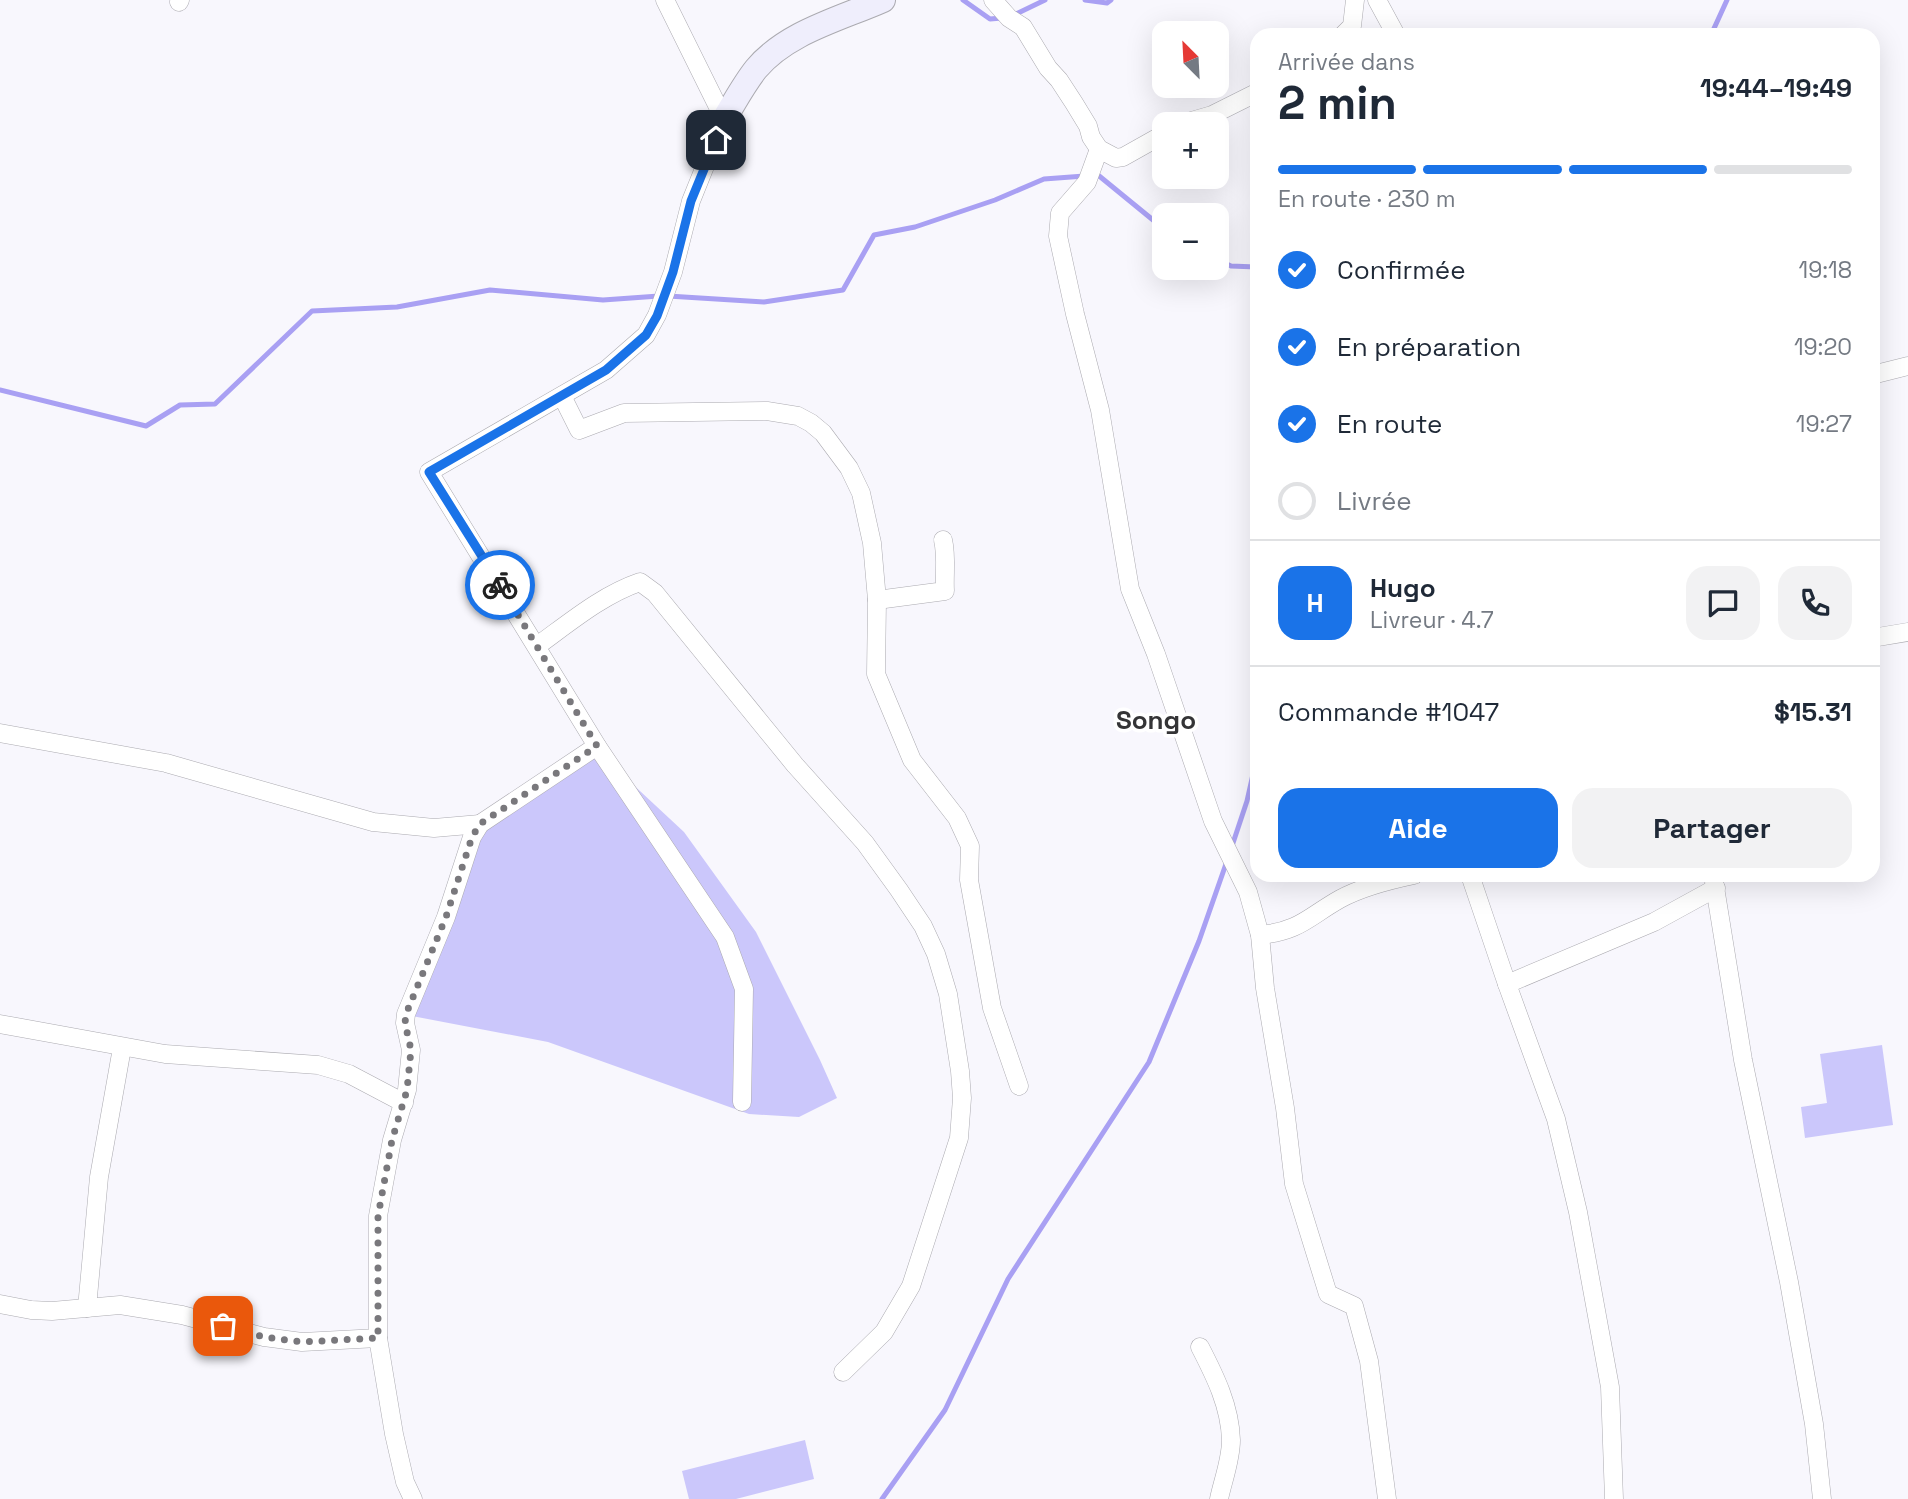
<!DOCTYPE html>
<html lang="fr">
<head>
<meta charset="utf-8">
<style>
  :root { --surface:#fff; --page:#f2f2f3; --text:#1f2937; --muted:#747a83; --line:#e0e1e3; --accent:#1a73e8 }
  body { margin:0; font-family:"Space Grotesk",sans-serif; background:var(--page); color:var(--text); height:100vh; display:flex; flex-direction:column; font-size:26px; white-space:nowrap }
  * { box-sizing:border-box; margin:0 }
  p { font-size:23px; color:var(--muted) }
  .icon { flex:none; width:38px; height:38px; fill:none; stroke:currentColor; stroke-width:2; stroke-linecap:round; stroke-linejoin:round }
  .map { position:relative; flex:1; overflow:hidden }
  .sheet { position:absolute; left:1250px; top:28px; width:630px; height:854px; display:flex; flex-direction:column; background:var(--surface); border-radius:21px; box-shadow:0 7px 28px #0002 }
  .sheet>* { flex:none }
  .needle { width:46px; rotate:336deg }
  .buttons { position:absolute; left:1152px; top:21px; display:grid; gap:14px }
  .buttons a { display:grid; place-items:center; width:77px; height:77px; border-radius:14px; background:var(--surface); box-shadow:0 7px 28px #0002; font-size:35px }
  .pin { position:absolute; display:grid; place-items:center; width:60px; height:60px; color:#fff; margin:-30px; border-radius:14px; box-shadow:0 4px 10px #0006 }
  .courier { position:absolute; display:grid; place-items:center; width:70px; height:70px; margin:-35px; border:5px solid #1a73e8; border-radius:50%; background:#fff; color:#222; box-shadow:0 2px 9px #0007 }
  .overview em { font-style:normal; font-weight:800 }
  .overview div { display:flex; flex-direction:column-reverse }
  .overview { display:flex; align-items:center; justify-content:space-between; height:119px; padding:0 28px }
  h1 { font-size:46px; font-weight:800; line-height:52px }
  .bar { display:grid; grid-template-columns:repeat(4,1fr); gap:10px 7px; align-content:center; height:84px; padding:0 28px }
  .bar i { height:9px; border-radius:5px; background:var(--line) }
  .bar .current { background:var(--accent) }
  .bar p { grid-column:span 4 }
  .line { display:flex; align-items:center; gap:18px; padding:0 28px; border-top:2px solid var(--line) }
  .line div { flex:1 }
  .round { display:grid; place-items:center; flex:none; width:74px; height:74px; border-radius:21px; background:var(--page) }
  ol { padding:0 28px; list-style:none }
  li { display:flex; align-items:center; gap:21px; height:77px }
  li p { margin-inline-start:auto }
  li .icon { padding:7px; border-radius:50%; background:var(--accent); color:#fff; stroke-width:4 }
  li:last-child { color:var(--muted) }
  li i { width:38px; height:38px; border:4px solid var(--line); border-radius:50% }
  .button { display:flex; gap:14px; margin-top:auto; padding:14px 28px }
  .button a { flex:1; height:80px; border-radius:21px; background:var(--accent); color:#fff; font-size:28px; font-weight:800; line-height:80px; text-align:center }
  .button a+a { background:var(--page); color:var(--text) }
  .map>svg:first-child { display:block }
  .green { fill:#cbc7fb }
  .lines { fill:none; stroke-linecap:round; stroke-linejoin:round }
  .stream { stroke:#a9a0f3; stroke-width:5 }
  .street-casing { stroke:#abaab0; stroke-width:19 }
  .secondary-casing { stroke:#abaab0; stroke-width:26 }
  .street { stroke:#fff; stroke-width:18 }
  .secondary { stroke:#efeefc; stroke-width:24 }
  .done { stroke:#79787c; stroke-width:7; stroke-dasharray:0 12.6 }
  .route { stroke:#1a73e8; stroke-width:9 }
  .labels { text-anchor:middle; dominant-baseline:central; stroke-width:7; stroke-linejoin:round; paint-order:stroke }
  .district-label { font-size:26px; font-weight:bold; fill:#343436; stroke:#fff }
</style>
</head>
<body>
<div class="map">
<svg width="1908" height="1499" viewBox="0 0 1908 1499">
  <rect width="100%" height="100%" fill="#f8f7fd"/>
  <g class="green">
    <polygon points="597,751 684,832 756,932 820,1060 837,1098 799,1117 749,1114 548,1042 412,1016 480,831"/>
    <polygon points="1882,1045 1893,1125 1805,1138 1801,1107 1827,1103 1820,1054"/>
    <polygon points="805,1440 814,1479 736,1499 689,1499 682,1471"/>
  </g>
  <g class="lines">
    <g class="stream">
      <polyline points="963,0 990,19 1002,18"/>
      <polyline points="1085,0 1107,3 1111,0"/>
      <polyline points="1012,16 1045,0"/>
      <polyline points="1711,35 1727,0"/>
      <polyline points="1216,259 1231,266 1256,267"/>
      <polyline points="668,296 764,302 843,290 874,235 915,227 995,200 1044,179 1098,175 1164,229"/>
      <polyline points="0,390 146,426 180,405 215,404 312,311 397,307 490,290 603,300 659,296"/>
      <polyline points="1231,849 1247,801 1256,761"/>
      <polyline points="882,1499 945,1410 1008,1279 1149,1062 1199,941 1227,861"/>
    </g>
    <g class="street-casing">
      <g id="street">
        <polyline points="665,0 724,119 691,201 673,272 657,315 646,335 606,370 429,472 597,746 725,937 744,989 742,1102"/>
        <polyline points="993,0 1009,18 1023,27 1048,68 1059,80 1074,103 1088,126 1091,137 1099,149 1116,158 1123,157 1164,134"/>
        <polyline points="1377,0 1396,35"/>
        <polyline points="179,2 180,0"/>
        <polyline points="1343,35 1352,26 1355,0"/>
        <polyline points="1181,124 1212,115 1256,93"/>
        <polyline points="1099,149 1087,182 1060,213 1058,236 1075,314 1100,410 1130,589 1156,654 1213,821 1248,892 1260,935 1265,988 1285,1108 1294,1184 1328,1294 1354,1306 1369,1361 1387,1499"/>
        <polyline points="1872,375 1908,366"/>
        <polyline points="562,396 579,430 624,413 767,411 798,416 811,423 823,433 849,468 861,493 872,543 877,600 876,674 912,760 957,818 970,846 969,880 992,1008 1019,1086"/>
        <path d="M877,600L945,591C944,574 947,556 943,540"/>
        <polyline points="1872,638 1908,632"/>
        <path d="M537,646C569,623 602,595 640,582L655,593L795,765L865,843L899,890L923,926L936,954L948,994L960,1071L962,1098L959,1138L911,1286L884,1332L843,1372"/>
        <polyline points="0,733 166,763 373,822 434,828 480,824"/>
        <polyline points="1470,875 1507,984 1556,1119 1578,1212 1610,1387 1614,1499"/>
        <polyline points="1713,875 1743,1060 1789,1282 1814,1424 1822,1499"/>
        <path d="M1260,935C1300,931 1308,917 1340,899C1362,887 1390,880 1414,875"/>
        <polyline points="1507,984 1654,922 1716,888"/>
        <polyline points="0,1024 165,1054 318,1065 349,1074 404,1103"/>
        <polyline points="0,1304 31,1310 52,1311 120,1305 182,1315 264,1337 302,1342 378,1338"/>
        <polyline points="87,1308 99,1177 122,1048"/>
        <path d="M1200,1347C1215,1376 1230,1406 1231,1440C1231,1460 1223,1480 1219,1499"/>
        <polyline points="413,1499 405,1482 394,1434 378,1338 378,1216 392,1140 407,1090 411,1050 405,1023 406,1014 446,917 472,837 480,824 597,746"/>
      </g>
    </g>
    <g class="secondary-casing">
      <path id="secondary" d="M724,119C734,103 744,84 756,69C787,32 840,19 883,0"/>
    </g>
    <use href="#street" class="street"/>
    <use href="#secondary" class="secondary"/>
  </g>
  <g class="lines">
    <polyline class="done" points="223,1326 264,1337 302,1342 378,1338 378,1216 392,1140 407,1090 411,1050 405,1023 406,1014 446,917 472,837 480,824 597,746 500,585"/>
    <polyline class="route" points="500,585 429,472 606,370 646,335 657,316 673,272 691,201 716,140"/>
  </g>
  <g class="labels">
    <g class="district-label">
      <text x="1156" y="720">Songo</text>
    </g>
  </g>
</svg>
<div class="buttons">
<a><svg class="needle" viewBox="-14 -14 28 28"><path d="M0-13l5 13h-10z" fill="#e53935"/><path d="M0 13l5-13h-10z" fill="#747a83"/></svg></a>
<a>+</a>
<a>−</a>
</div>
<div class="pin" style="left:223px;top:1326px;background:#ea580c"><svg class="icon" aria-label="bag" viewBox="0 0 24 24"><path d="M5 8h14l-1 12H6zM9 8a3 3 0 0 1 6 0"/></svg></div>
<div class="pin" style="left:716px;top:140px;background:#1f2937"><svg class="icon" aria-label="home" viewBox="0 0 24 24"><path d="M3 11l9-7 9 7M6 9v11h12V9"/></svg></div>
<div class="courier" style="left:500px;top:585px"><svg class="icon" aria-label="bike" viewBox="0 0 24 24"><circle cx="6" cy="16" r="4"/><circle cx="18" cy="16" r="4"/><path d="M6 16l4-8h5l3 8M10 8l3 8H6M13 5h3"/></svg></div>
<section class="sheet">
<div class="overview"><div><h1>2 min</h1><p>Arrivée dans</p></div><em>19:44–19:49</em></div>
<div class="bar"><i class="current"></i><i class="current"></i><i class="current"></i><i></i><p>En route · 230 m</p></div>
<ol>
<li><svg class="icon" aria-label="check" viewBox="0 0 24 24"><path d="M5 12l5 5 9-10"/></svg>Confirmée<p>19:18</p></li>
<li><svg class="icon" aria-label="check" viewBox="0 0 24 24"><path d="M5 12l5 5 9-10"/></svg>En préparation<p>19:20</p></li>
<li><svg class="icon" aria-label="check" viewBox="0 0 24 24"><path d="M5 12l5 5 9-10"/></svg>En route<p>19:27</p></li>
<li><i></i>Livrée</li>
</ol>
<div class="line" style="height:126px"><b class="round" style="background:var(--accent);color:#fff">H</b><div><b>Hugo</b><p>Livreur · 4.7</p></div><a class="round"><svg class="icon" aria-label="chat" viewBox="0 0 24 24"><path d="M4 5h16v11H9l-5 4z"/></svg></a><a class="round"><svg class="icon" aria-label="phone" viewBox="0 0 24 24"><path d="M5 4h4l2 5-3 2q2 4 5 5l2-3 5 2v4C11 20 4 13 5 4z"/></svg></a></div>
<div class="line" style="height:91px"><div>Commande #1047</div><b>$15.31</b></div>
<div class="button"><a>Aide</a><a>Partager</a></div>
</section>
</div>
</body>
</html>
